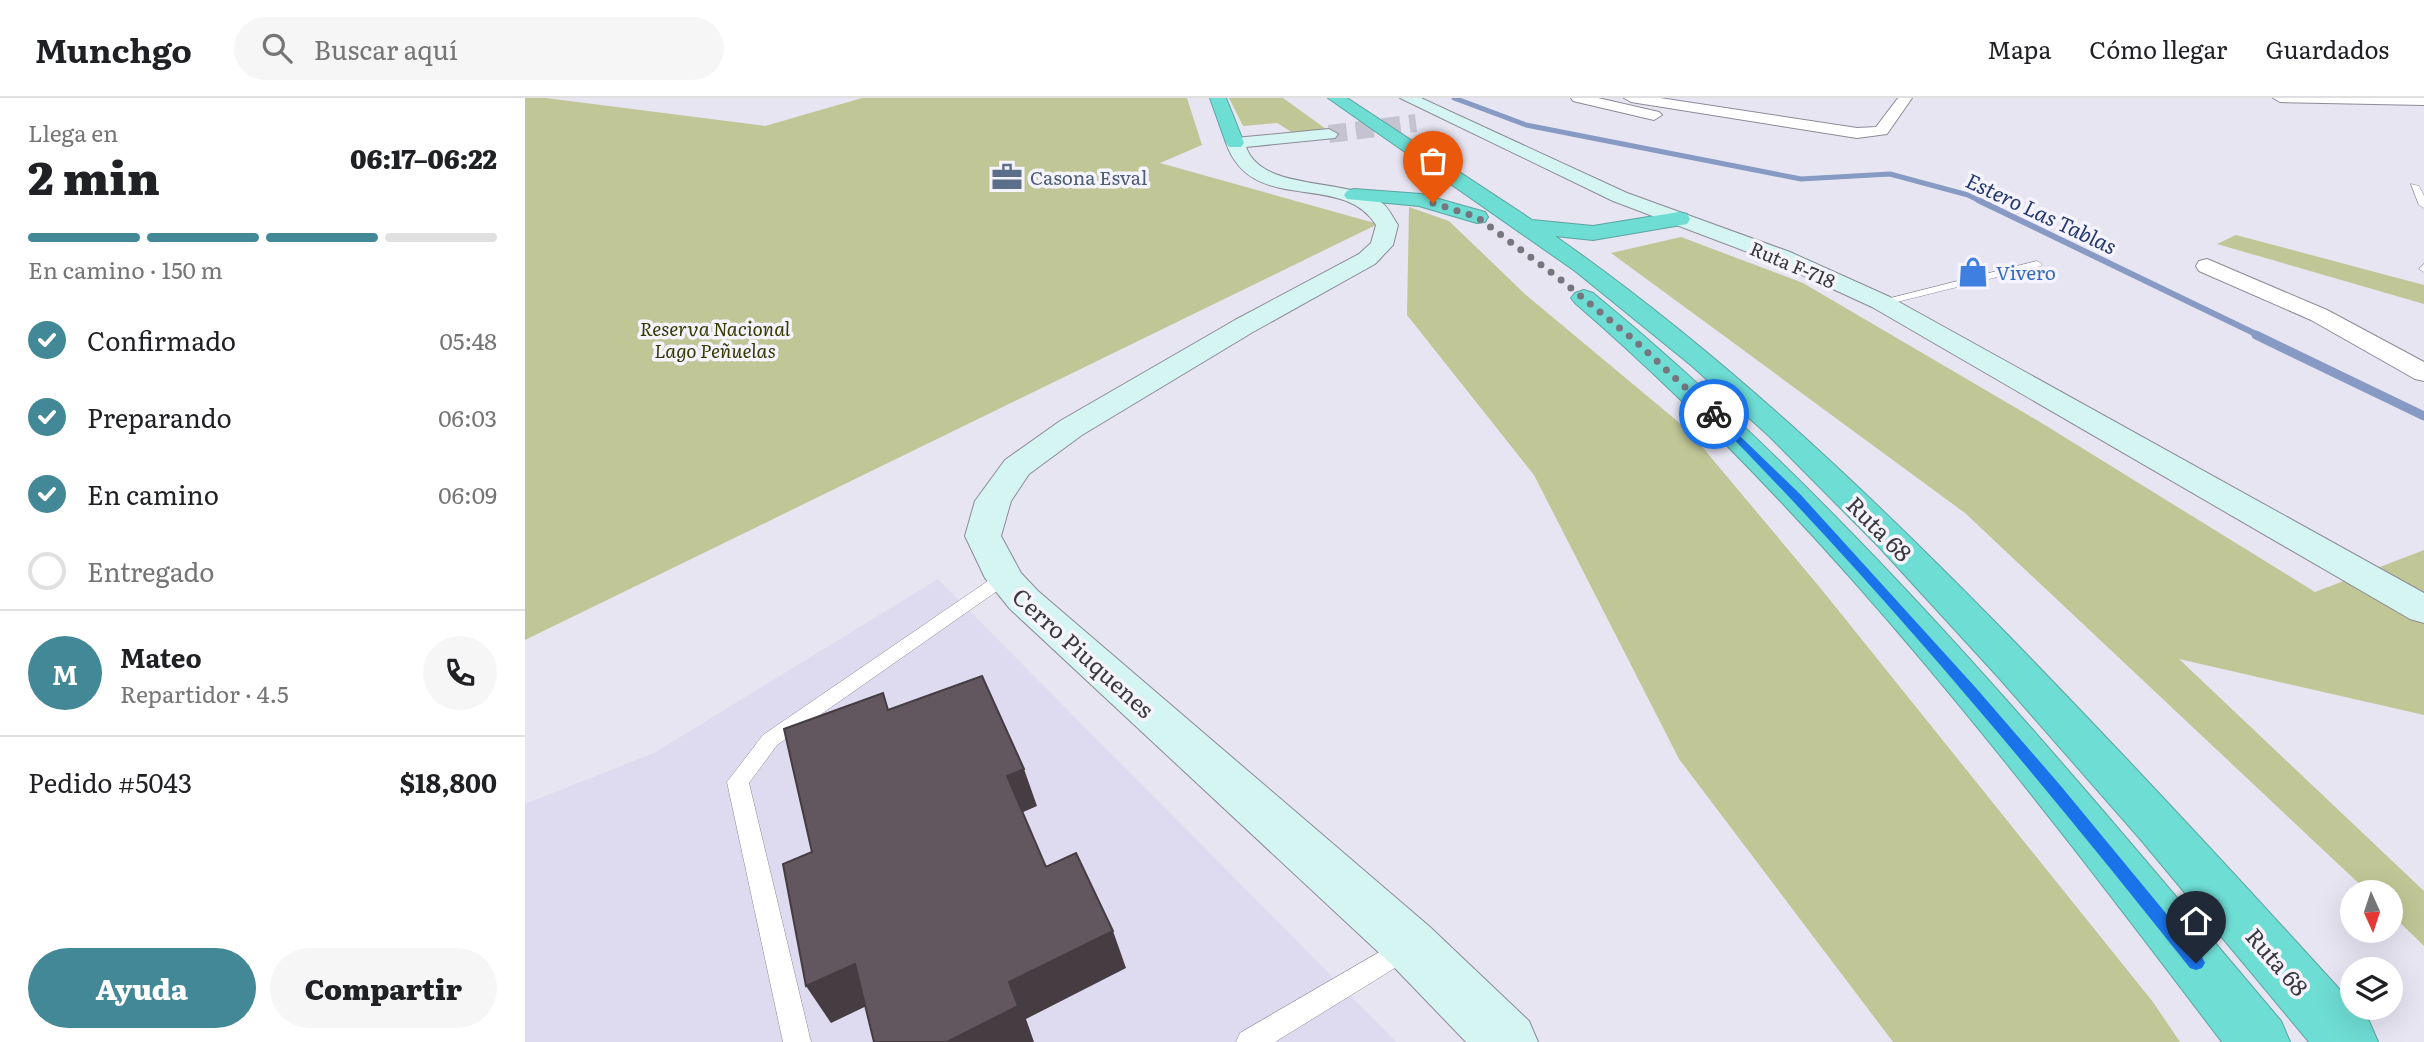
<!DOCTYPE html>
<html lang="es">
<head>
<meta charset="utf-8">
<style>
  :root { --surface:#fff; --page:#f6f6f6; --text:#202124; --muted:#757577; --line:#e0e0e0; --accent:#438896 }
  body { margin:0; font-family:Literata,serif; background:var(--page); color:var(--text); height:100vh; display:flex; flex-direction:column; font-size:26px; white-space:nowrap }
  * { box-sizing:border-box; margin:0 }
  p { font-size:23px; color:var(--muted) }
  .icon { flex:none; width:38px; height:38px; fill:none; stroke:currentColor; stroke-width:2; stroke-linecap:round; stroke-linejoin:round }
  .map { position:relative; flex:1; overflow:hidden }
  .details { display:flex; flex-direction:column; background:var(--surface); width:525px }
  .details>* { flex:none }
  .needle { width:46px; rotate:177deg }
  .tools { position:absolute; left:1815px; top:782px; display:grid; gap:14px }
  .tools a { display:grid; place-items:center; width:63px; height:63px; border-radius:50%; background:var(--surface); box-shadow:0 7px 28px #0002; font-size:35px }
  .pin { position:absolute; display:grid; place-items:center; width:60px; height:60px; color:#fff; margin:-72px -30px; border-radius:50% 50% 50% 0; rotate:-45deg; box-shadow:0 0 7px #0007 }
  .pin .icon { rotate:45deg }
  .courier { position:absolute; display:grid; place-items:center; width:70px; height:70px; margin:-35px; border:5px solid #1a73e8; border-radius:50%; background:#fff; color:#222; box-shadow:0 2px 9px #0007 }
  .headline em { font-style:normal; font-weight:800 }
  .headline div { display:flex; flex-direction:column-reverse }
  .headline { display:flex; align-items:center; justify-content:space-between; height:119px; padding:0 28px }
  h1 { font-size:46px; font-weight:800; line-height:52px }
  .bar { display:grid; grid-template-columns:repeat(4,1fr); gap:10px 7px; align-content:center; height:84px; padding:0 28px }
  .bar i { height:9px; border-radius:5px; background:var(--line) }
  .bar .selected { background:var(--accent) }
  .bar p { grid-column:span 4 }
  .line { display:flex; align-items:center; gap:18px; padding:0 28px; border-top:2px solid var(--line) }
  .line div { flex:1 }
  .round { display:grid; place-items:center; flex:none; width:74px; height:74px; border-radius:37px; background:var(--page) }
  ol { padding:0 28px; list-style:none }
  li { display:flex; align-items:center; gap:21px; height:77px }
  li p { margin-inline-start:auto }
  li .icon { padding:7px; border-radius:50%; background:var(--accent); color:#fff; stroke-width:4 }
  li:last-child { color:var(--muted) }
  li i { width:38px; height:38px; border:4px solid var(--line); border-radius:50% }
  .action { display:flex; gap:14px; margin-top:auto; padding:14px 28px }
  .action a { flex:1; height:80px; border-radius:42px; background:var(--accent); color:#fff; font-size:28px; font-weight:800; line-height:80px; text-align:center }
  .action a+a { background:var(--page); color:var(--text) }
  header { display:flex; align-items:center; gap:42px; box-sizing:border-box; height:98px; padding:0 35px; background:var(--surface); border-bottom:2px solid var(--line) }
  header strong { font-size:33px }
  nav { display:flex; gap:38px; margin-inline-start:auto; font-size:24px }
  .search { width:490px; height:63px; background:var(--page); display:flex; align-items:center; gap:18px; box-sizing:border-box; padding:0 24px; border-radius:38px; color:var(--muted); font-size:26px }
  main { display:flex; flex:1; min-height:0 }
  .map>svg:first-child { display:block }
  .industrial { fill:#dedaf0 }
  .green { fill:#c1c696 }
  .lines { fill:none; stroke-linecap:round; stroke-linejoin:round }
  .stream-far2 { stroke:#879ac3; stroke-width:5 }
  .stream-far1 { stroke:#879ac3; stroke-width:6 }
  .stream { stroke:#879ac3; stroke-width:9 }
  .secondary-tunnel { stroke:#c5c3cf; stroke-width:18; stroke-dasharray:18 9; stroke-linecap:butt }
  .lane-casing { stroke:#8d8a97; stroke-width:1 }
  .street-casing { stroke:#8d8a97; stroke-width:2 }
  .secondary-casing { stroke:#8d8a97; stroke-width:2 }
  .highway-casing { stroke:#5ca4a0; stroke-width:2 }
  .lane { fill:#fff; fill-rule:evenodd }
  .street { fill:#fff; fill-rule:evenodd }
  .secondary { fill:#d4f5f2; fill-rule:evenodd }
  .highway { fill:#6eddd4; fill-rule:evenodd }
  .shaded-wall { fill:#453d42 }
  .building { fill:#62575e; stroke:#453d42; stroke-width:2 }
  .route { fill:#1a73e8 }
  .done { stroke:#78757e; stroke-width:7; stroke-dasharray:0 12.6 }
  .labels { text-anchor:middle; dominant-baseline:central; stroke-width:7; stroke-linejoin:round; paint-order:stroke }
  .far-service-label { font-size:19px; fill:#4e5e75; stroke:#f5f3fe; text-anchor:start }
  .far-street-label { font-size:19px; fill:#3b393f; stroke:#f5f3fe }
  .far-shop-label { font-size:19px; fill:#366cbe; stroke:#f5f3fe; text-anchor:start }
  .far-park-label { font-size:19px; font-style:italic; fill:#373a00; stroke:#f5f3fe }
  .far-water-label { font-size:21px; font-style:italic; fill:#22386c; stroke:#f5f3fe }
  .street-label { font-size:23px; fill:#3b393f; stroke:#f5f3fe }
</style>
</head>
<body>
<header>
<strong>Munchgo</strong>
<div class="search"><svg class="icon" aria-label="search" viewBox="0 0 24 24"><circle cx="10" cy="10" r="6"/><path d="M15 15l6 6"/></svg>Buscar aquí</div>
<nav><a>Mapa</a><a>Cómo llegar</a><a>Guardados</a></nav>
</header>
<main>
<section class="details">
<div class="headline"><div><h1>2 min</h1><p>Llega en</p></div><em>06:17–06:22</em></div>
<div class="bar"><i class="selected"></i><i class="selected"></i><i class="selected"></i><i></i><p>En camino · 150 m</p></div>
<ol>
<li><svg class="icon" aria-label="check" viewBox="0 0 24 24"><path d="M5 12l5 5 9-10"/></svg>Confirmado<p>05:48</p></li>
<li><svg class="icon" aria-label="check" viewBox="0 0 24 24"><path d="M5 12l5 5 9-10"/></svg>Preparando<p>06:03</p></li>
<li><svg class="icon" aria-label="check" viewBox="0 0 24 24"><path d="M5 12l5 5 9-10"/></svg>En camino<p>06:09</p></li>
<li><i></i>Entregado</li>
</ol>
<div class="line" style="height:126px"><b class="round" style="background:var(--accent);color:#fff">M</b><div><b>Mateo</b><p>Repartidor · 4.5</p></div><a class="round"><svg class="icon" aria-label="phone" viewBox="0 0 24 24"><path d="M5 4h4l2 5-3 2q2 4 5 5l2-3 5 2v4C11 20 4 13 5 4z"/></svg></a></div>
<div class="line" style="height:91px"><div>Pedido #5043</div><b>$18,800</b></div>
<div class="action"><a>Ayuda</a><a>Compartir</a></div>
</section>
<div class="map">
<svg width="1899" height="944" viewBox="0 0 1899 944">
  <rect width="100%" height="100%" fill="#e8e5f3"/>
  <polygon class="industrial" points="413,481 778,849 871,944 0,944 0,706 129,655"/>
  <g class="green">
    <polygon points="0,0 21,0 240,28 337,0 662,0 677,47 635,65 853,126 0,542"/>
    <polygon points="704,0 758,0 801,31 770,36 752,25 718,28"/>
    <polygon points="884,109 924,123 1001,197 1163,332 1297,492 1628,904 1655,944 1368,944 1154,661 1009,377 882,217"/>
    <polygon points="1711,137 1899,187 1899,206 1692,146"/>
    <polygon points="1156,139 1278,185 1515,324 1790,494 1899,452 1899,617 1654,561 1899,793 1899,848 1866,816 1866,794 1843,794 1440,415 1086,155"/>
  </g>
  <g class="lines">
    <polyline class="stream-far2" points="929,0 1001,27 1276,81 1365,76 1443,97 1457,104"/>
    <polyline class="stream-far1" points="1453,102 1735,238"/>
    <polyline class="stream" points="1731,237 1899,318"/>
    <polyline class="secondary-tunnel" points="804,36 891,25"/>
    <g class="lane-casing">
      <g id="lane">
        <polygon points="1886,86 1894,88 1899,98 1899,110 1894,107"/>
        <polygon points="1512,163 1517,166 1516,168 1356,208 1350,204"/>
        <polygon points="1899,166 1899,174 1894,171"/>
        <polygon points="479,475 488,480 485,484 252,647 224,685 286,944 258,944 202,684 238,637 473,476"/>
        <polygon points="882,838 891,841 895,849 891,857 750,944 711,944 715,935"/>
      </g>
    </g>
    <g class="street-casing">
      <g id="street">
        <polygon points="1046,0 1073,0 1134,14 1137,17 1129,22 1048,3"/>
        <polygon points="1099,0 1135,0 1332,30 1351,29 1373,0 1387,0 1362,36 1332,40 1106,4"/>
        <polygon points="1748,0 1899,0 1899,7 1755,4"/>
        <polygon points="1682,161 1802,212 1899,264 1899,283 1890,281 1786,222 1674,173 1671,168 1674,163"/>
      </g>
    </g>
    <g class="secondary-casing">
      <g id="secondary">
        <polygon points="875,0 896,0 1102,95 1265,154 1365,199 1899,495 1899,525 1885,521 1347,209 1249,164 1088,103"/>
        <path d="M804,31L813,36L810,40L721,49C738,95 821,78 857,105C864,110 868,120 873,127L868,147L850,166L728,234L557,337L504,376L486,403L476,438L496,475L513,493L905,829L1004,923L1013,944H941L865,865L485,511L460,480L440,438L450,403L480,362L535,323L710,222L834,156L846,145L851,127C817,72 727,119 701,45L710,40Z"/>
      </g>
    </g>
    <g class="highway-casing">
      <g id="highway">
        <polygon points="685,0 701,0 719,45 716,49 704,49 701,45"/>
        <path d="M803,0H822L1007,122L1068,128L1154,114L1162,116L1165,121L1162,126L1068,142L1030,138C1194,253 1337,388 1477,531C1596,653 1712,778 1827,905V910H1831L1844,923L1853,944H1784L1616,742L1474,580L1354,449L1244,338L1167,268L1050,173Z"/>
        <polygon points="829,91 896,96 960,114 963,119 960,124 952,125 894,108 822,101 819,97 822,93"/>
        <path d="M1059,192L1068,195C1326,407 1541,668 1756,923L1765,944H1697C1499,683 1299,420 1050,205L1046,200L1050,195Z"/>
      </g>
    </g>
    <use href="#lane" class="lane"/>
    <use href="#street" class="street"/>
    <use href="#secondary" class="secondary"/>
    <use href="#highway" class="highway"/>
  </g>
  <g class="shaded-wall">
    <polygon points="499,671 512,708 496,715 482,678"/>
    <polygon points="588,833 601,870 501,921 509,944 422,944 484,884"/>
    <polygon points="330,866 352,903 306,925 281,888"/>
  </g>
  <polygon class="building" points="457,578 499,671 482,678 521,769 551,755 588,833 484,884 493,908 422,944 349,944 330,866 281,888 258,766 287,754 259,631 358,595 363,612"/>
  <path class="route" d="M1189,313L1275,396L1451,590L1535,687L1677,859L1680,865L1677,870L1671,872L1665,870C1513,679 1358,492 1186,318V314Z"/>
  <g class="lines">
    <polyline class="done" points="908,105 952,119 1035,181 1108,241 1189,316"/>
  </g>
  <defs>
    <g id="office-bare" transform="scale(2.415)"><path d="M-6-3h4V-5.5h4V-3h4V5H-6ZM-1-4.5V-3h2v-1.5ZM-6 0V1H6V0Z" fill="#5c6f8a" stroke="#f5f3fe" stroke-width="2.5" paint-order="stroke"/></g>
    <g id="shop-bare" transform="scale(2.415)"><path d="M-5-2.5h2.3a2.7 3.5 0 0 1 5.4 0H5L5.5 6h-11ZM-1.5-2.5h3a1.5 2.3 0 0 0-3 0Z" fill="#3f7fe0" stroke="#f5f3fe" stroke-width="2.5" paint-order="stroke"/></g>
  </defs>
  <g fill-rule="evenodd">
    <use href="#office-bare" x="482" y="79"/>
    <use href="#shop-bare" x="1448" y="174"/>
  </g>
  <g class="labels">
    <g class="far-service-label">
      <text x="505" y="79">Casona Esval</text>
    </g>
    <g class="far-street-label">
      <text transform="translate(1268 166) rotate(23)">Ruta F-718</text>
    </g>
    <g class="far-shop-label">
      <text x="1471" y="174">Vivero</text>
    </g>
    <g class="far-park-label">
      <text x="190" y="230">Reserva Nacional<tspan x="190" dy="22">Lago Peñuelas</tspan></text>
    </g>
    <g class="far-water-label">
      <text transform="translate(1517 114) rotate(25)">Estero Las Tablas</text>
    </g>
    <g class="street-label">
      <text transform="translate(1355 430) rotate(45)">Ruta 68</text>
      <text transform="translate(559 554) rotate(42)">Cerro Piuquenes</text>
      <text transform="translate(1753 863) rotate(49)">Ruta 68</text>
    </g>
  </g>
</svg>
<div class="tools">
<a><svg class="needle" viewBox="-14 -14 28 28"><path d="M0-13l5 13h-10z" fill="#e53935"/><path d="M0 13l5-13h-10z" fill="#757577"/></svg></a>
<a><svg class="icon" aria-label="layers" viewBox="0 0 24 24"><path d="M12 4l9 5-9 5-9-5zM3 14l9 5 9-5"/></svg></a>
</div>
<div class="pin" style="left:908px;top:105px;background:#ea580c"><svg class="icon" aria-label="bag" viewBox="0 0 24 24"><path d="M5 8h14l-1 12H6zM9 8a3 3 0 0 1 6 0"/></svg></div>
<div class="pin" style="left:1671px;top:865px;background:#1f2937"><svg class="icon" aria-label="home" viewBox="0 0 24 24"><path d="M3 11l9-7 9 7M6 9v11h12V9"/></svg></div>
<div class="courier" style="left:1189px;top:316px"><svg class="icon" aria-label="bike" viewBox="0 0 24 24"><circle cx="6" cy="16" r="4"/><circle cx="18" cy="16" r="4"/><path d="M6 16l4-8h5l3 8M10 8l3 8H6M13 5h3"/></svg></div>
</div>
</main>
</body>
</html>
